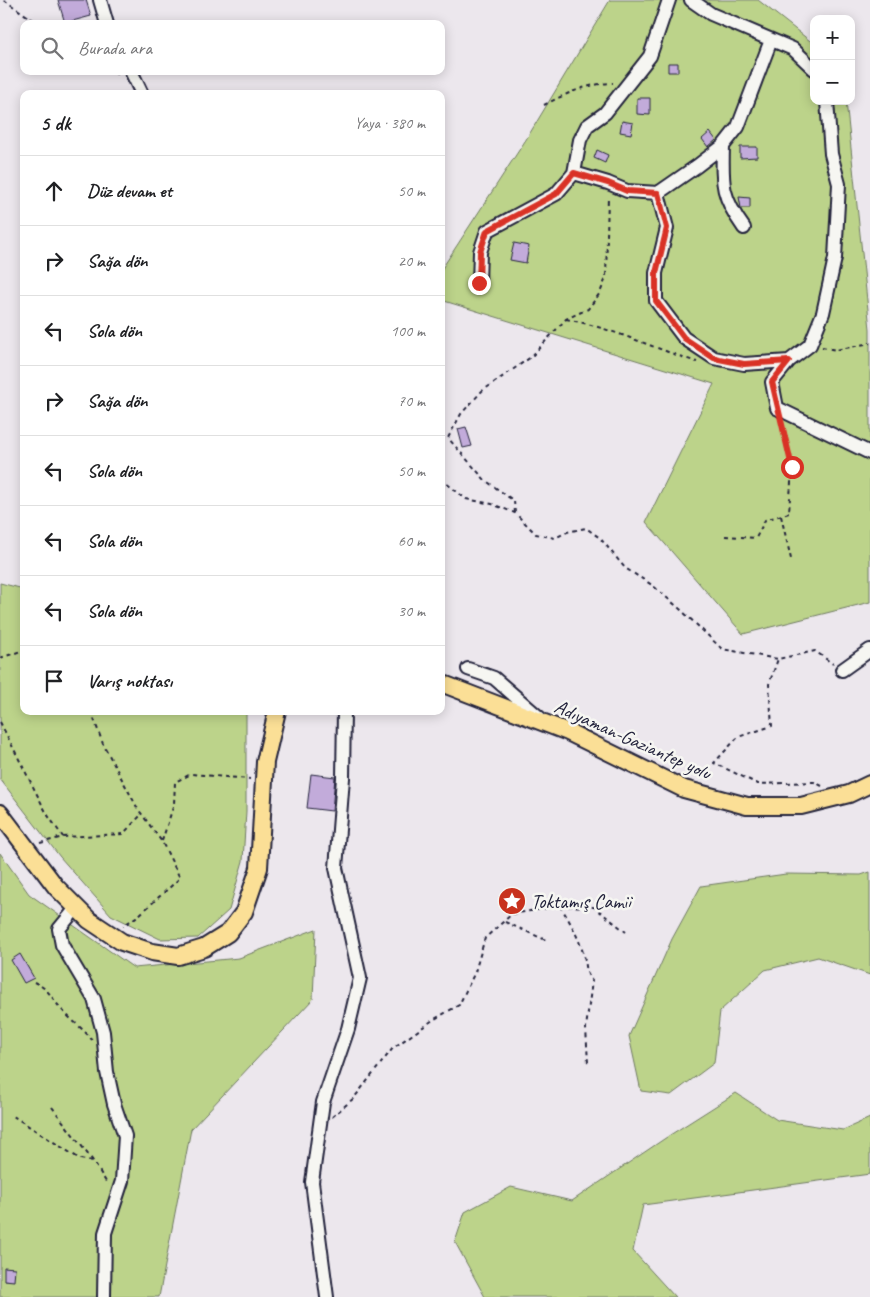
<!DOCTYPE html>
<html lang="tr">
<meta charset="utf-8">
<style>
:root{--surface:#fff;--page:#f2f2f2;--text:#202124;--muted:#757577;--line:#e0e0e0}
body{margin:0;font-family:Caveat,sans-serif;background:var(--page);color:var(--text)}
.controls{position:absolute;right:15px;top:15px;display:grid;overflow:hidden;border-radius:10px;box-shadow:0 2px 12px #0003}
.controls button{width:45px;height:45px;display:grid;place-items:center;padding:0;border:0;border-bottom:1px solid var(--line);background:var(--surface);color:var(--text);font:25px sans-serif}
.stop{position:absolute;width:15px;height:15px;margin:-11px;border:4px solid #d93025;border-radius:50%;background:#fff}
.stop.end{background:#d93025;border-color:#fff;box-shadow:0 1px 5px #0008}
.list{margin:0;padding:0;list-style:none}
h2{display:flex;justify-content:space-between;align-items:center;height:65px;margin:0;padding:0 20px;font-size:21px}
h2 small{font-size:16px;font-weight:400;color:var(--muted)}
.list li{display:grid;grid-template-columns:32px 1fr auto;gap:15px;align-items:center;box-sizing:border-box;height:70px;padding:0 20px;border-top:1px solid var(--line)}
.list b{display:block;font-size:19px;white-space:nowrap}
.list em{font-size:16px;font-style:normal;color:var(--muted)}
.icon{flex:none;width:28px;height:28px;fill:none;stroke:currentColor;stroke-width:2;stroke-linecap:round;stroke-linejoin:round}
.map{position:relative;flex:none;width:870px;height:1297px;overflow:hidden}
.search{position:absolute;background:var(--surface);box-shadow:0 2px 12px #0003;left:20px;top:20px;width:425px;height:55px;display:flex;align-items:center;gap:12px;box-sizing:border-box;padding:0 18px;border-radius:10px;color:var(--muted);font-size:19px}
.panel{position:absolute;background:var(--surface);box-shadow:0 2px 12px #0003;left:20px;top:90px;width:425px;height:625px;border-radius:10px}
.map>svg:first-child{display:block}
.green{fill:#bcd38a;stroke:#6f7a62}
.building{fill:#c2abda;stroke:#22223b}
.lines{fill:none;stroke-linecap:round;stroke-linejoin:round}
.minor-casing{stroke:#22223b;stroke-width:16}
.major-casing{stroke:#22223b;stroke-width:20}
.path{stroke:#22223b;stroke-width:2;stroke-dasharray:4 4;stroke-linecap:butt}
.minor{stroke:#f6f6f2;stroke-width:12}
.major{stroke:#fbdf96;stroke-width:16}
.route{stroke:#d93025;stroke-width:6}
.labels{text-anchor:middle;stroke-width:5;stroke-linejoin:round;paint-order:stroke}
.street-label{font-size:20px;fill:#22223b;stroke:#f6f6f2}
.poi-label{font-size:20px;fill:#22223b;stroke:#f6f6f2;text-anchor:start}
</style>
<div class="map">
<svg width="870" height="1297" viewBox="0 0 870 1297">
<rect width="100%" height="100%" fill="#ece7ed"/>
<filter id="ink" filterUnits="userSpaceOnUse"><feTurbulence type="fractalNoise" baseFrequency=".02" numOctaves="2"/><feDisplacementMap in="SourceGraphic" scale="10" xChannelSelector="R" yChannelSelector="G"/><feConvolveMatrix kernelMatrix="1 2 1 2 8 2 1 2 1" color-interpolation-filters="sRGB"/></filter>
<g filter="url(#ink)">
<path class="green" d="M610,0H758L814,44V101H846L870,329V602L743,634L646,522L714,384L441,300V270L527,138Z
M0,583L24,589V711H246V811L243,861L229,910L198,938L160,939L111,915L60,857L0,779Z
M0,853L29,894L134,968L239,958L316,929L313,999L191,1129L159,1297H0Z
M870,872V975L818,957L765,970L720,1011L714,1063L671,1095L641,1091L629,1036L672,939L701,886L786,874L861,875Z
M736,1093L777,1120L843,1130L870,1118V1174L643,1205L633,1251L675,1297H485L455,1242L465,1212L511,1187L572,1201L670,1135Z"/>
<path class="building" d="M58,0H86L91,16L65,23Z
M668,63H678V72H668Z
M637,98H650V115L637,114Z
M622,121L633,123L631,134L620,132Z
M710,132L716,140L708,147L702,139Z
M740,147H757V157L740,158Z
M597,150L608,155L605,163L594,158Z
M739,197L750,198V208H741Z
M514,243L529,246L526,263L510,260Z
M466,427L472,446L463,448L458,429Z
M311,774L335,777L332,811L307,808Z
M20,954L34,978L24,983L11,960Z
M4,1267L15,1268L14,1281L4,1280Z"/>
<g class="lines">
<defs>
<path id="minor" d="M100,0L107,24
M669,0L650,56L605,113L587,126L580,140L574,173L608,183L627,191L658,193L697,166L723,146L738,127L771,40
M691,0L711,14L793,49L814,69
M131,71L142,94
M827,101L831,154L839,184L835,258L823,313L810,345L789,361L772,382L777,408L870,453
M723,146C722,184 721,196 744,228
M658,193L667,228L656,273V301L684,338L714,358L744,364L789,361
M479,283L480,252L487,231L556,194L574,173
M468,669L494,678L540,718
M842,670L870,650
M77,907L59,929L62,945L94,999L103,1032L107,1072L114,1104L125,1136L122,1181L105,1233L104,1297
M327,1297L312,1182L323,1102L348,1029L360,978L336,868L343,778L344,711"/>
<path id="major" d="M441,683L568,732L684,789L747,806H801L849,794L870,784
M0,813L56,887L89,920L122,942L152,952L178,956L204,948L228,933L244,912L259,868L265,762L277,711"/>
</defs>
<use href="#minor" class="minor-casing"/>
<use href="#major" class="major-casing"/>
<path class="path" d="M4,0L39,24
M114,71L119,75
M544,105C566,94 588,83 613,83
M566,319C612,328 653,348 697,362
M822,347L836,350L870,343
M441,479L466,499L492,504L515,513L536,534L555,538L567,532L586,528L600,538L625,568L652,585L680,609L722,649L778,659
M515,513L514,501L485,480L448,438L461,414L482,391L531,357L566,319L588,309L600,293L606,278L608,196
M781,516L791,559
M725,536L756,538L765,520L789,513L792,467L781,422
M0,658L24,650
M91,711L103,744L138,809L162,842L180,878L139,915L123,926
M0,722L47,814L63,837
M822,786L814,782L758,784L714,763L738,737L772,726L769,684L778,659L815,651L833,664
M162,841L174,804L175,782L191,774L250,779
M40,843L63,837L123,834L141,815
M560,906C570,921 579,938 584,956C587,966 585,973 592,981L586,1028L588,1063
M505,922L548,941
M34,982C51,990 52,1000 64,1012C73,1022 84,1029 92,1040
M52,1107L93,1161L108,1185
M13,1116L80,1159L93,1161
M332,1117L354,1098L393,1048L433,1020L459,1005L475,972L485,938L512,914L560,906L594,907L626,932"/>
<use href="#minor" class="minor"/>
<use href="#major" class="major"/>
</g>
</g>
<g class="lines" filter="url(#ink)">
<path class="route" d="M479,283L480,252L487,231L556,194L574,173L608,183L627,191L658,193L667,228L656,273V301L684,338L714,358L744,364L789,361L772,382L792,467"/>
</g>
<defs>
<symbol id="sight-disc" viewBox="-11 -11 22 22"><circle r="9.5" fill="#c8321e" stroke="#f6f6f2"/><path d="M0-6L1.8-2.2L6-1.7L2.9 1.2L3.7 5.4L0 3.3L-3.7 5.4L-2.9 1.2L-6-1.7L-1.8-2.2Z" fill="#fff"/></symbol>
</defs>
<g fill-rule="evenodd">
<use href="#sight-disc" x="496" y="885" width="32" height="32"/>
</g>
<g class="labels">
<g class="street-label">
<text transform="translate(633 739) rotate(24)" y="7">Adıyaman-Gaziantep yolu</text>
</g>
<g class="poi-label">
<text x="531" y="908">Toktamış Camii</text>
</g>
</g>
</svg>
<div class="controls">
<button>+</button>
<button>−</button>
</div>
<div class="stop" style="left:792px;top:467px"></div>
<div class="stop end" style="left:479px;top:283px"></div>
<div class="search"><svg class="icon" aria-label="search" viewBox="0 0 24 24"><circle cx="10" cy="10" r="6"/><path d="M15 15l6 6"/></svg>Burada ara</div>
<section class="panel">
<h2>5 dk<small>Yaya · 380 m</small></h2>
<ul class="list">
<li><svg class="icon" aria-label="ahead" viewBox="0 0 24 24"><path d="M12 20V5M6 11l6-6 6 6"/></svg><div><b>Düz devam et</b></div><em>50 m</em></li>
<li><svg class="icon" aria-label="right" viewBox="0 0 24 24"><path d="M7 20v-9h11M14 6l5 5-5 5"/></svg><div><b>Sağa dön</b></div><em>20 m</em></li>
<li><svg class="icon" aria-label="left" viewBox="0 0 24 24"><path d="M17 20v-9H6M10 6l-5 5 5 5"/></svg><div><b>Sola dön</b></div><em>100 m</em></li>
<li><svg class="icon" aria-label="right" viewBox="0 0 24 24"><path d="M7 20v-9h11M14 6l5 5-5 5"/></svg><div><b>Sağa dön</b></div><em>70 m</em></li>
<li><svg class="icon" aria-label="left" viewBox="0 0 24 24"><path d="M17 20v-9H6M10 6l-5 5 5 5"/></svg><div><b>Sola dön</b></div><em>50 m</em></li>
<li><svg class="icon" aria-label="left" viewBox="0 0 24 24"><path d="M17 20v-9H6M10 6l-5 5 5 5"/></svg><div><b>Sola dön</b></div><em>60 m</em></li>
<li><svg class="icon" aria-label="left" viewBox="0 0 24 24"><path d="M17 20v-9H6M10 6l-5 5 5 5"/></svg><div><b>Sola dön</b></div><em>30 m</em></li>
<li><svg class="icon" aria-label="arrive" viewBox="0 0 24 24"><path d="M6 21V4h12l-3 4 3 4H6"/></svg><div><b>Varış noktası</b></div></li>
</ul>
</section>
</div>
